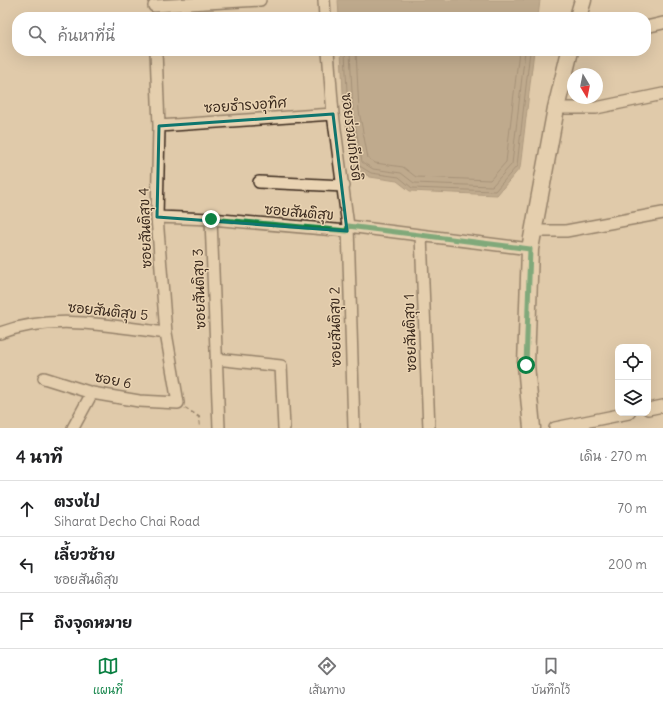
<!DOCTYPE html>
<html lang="th">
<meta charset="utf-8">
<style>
:root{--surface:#fff;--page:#f6f6f6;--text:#202124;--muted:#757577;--line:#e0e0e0;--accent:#0b8043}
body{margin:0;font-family:Delius,"Playpen Sans Thai",sans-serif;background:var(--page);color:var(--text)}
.controls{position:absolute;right:12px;bottom:12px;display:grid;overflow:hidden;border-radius:8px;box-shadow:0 4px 16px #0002}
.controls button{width:36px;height:36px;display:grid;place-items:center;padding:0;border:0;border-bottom:1px solid var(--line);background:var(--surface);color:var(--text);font:20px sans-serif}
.compass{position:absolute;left:567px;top:68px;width:36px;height:36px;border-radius:50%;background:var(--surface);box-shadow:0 4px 16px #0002;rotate:170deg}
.stop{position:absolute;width:12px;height:12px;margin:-9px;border:3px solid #0b8043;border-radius:50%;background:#fff}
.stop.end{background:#0b8043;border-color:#fff;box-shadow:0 1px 4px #0008}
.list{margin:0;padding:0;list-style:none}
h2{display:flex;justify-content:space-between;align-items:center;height:52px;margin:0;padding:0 16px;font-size:17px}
h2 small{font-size:13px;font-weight:400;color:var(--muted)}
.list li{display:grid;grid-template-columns:26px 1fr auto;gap:12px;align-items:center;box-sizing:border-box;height:56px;padding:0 16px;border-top:1px solid var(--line)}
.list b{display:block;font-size:15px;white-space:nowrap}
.list p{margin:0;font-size:13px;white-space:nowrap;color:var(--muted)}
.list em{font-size:13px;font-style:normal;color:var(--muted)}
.icon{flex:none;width:22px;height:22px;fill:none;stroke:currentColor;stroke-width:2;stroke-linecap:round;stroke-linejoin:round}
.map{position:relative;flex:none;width:663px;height:428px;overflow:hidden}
.search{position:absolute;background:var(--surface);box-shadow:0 4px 16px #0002;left:12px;right:12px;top:12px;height:44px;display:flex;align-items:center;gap:10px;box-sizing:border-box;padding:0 14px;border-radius:16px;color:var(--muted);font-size:15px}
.sheet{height:220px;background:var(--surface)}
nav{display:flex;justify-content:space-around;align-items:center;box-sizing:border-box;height:56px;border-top:1px solid var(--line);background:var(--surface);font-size:11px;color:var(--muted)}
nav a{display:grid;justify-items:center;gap:2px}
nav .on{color:var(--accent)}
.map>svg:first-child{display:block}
.water{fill:#98846c;stroke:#73604d}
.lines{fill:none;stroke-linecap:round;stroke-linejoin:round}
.shore{stroke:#604e3d;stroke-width:1}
.street-casing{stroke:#3b2a1e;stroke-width:14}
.secondary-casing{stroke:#3b2a1e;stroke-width:19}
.path{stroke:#3b2a1e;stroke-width:2;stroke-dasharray:4 3;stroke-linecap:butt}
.street{stroke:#ead4b3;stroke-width:11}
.secondary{stroke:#ead4b3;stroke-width:16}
.route{stroke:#0b8043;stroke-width:5}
.marked{fill:none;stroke:#0f766e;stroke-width:3;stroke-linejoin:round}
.labels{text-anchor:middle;stroke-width:3;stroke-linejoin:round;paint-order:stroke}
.street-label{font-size:14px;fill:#3b2a1e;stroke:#ead4b3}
</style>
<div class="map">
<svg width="663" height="428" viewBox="0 0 663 428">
<rect width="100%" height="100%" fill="#e0caaa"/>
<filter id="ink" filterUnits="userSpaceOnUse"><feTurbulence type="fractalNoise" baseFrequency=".025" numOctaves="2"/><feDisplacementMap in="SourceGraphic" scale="8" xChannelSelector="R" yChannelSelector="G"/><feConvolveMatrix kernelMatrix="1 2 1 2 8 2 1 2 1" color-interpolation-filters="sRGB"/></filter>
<g filter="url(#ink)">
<path class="water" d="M338,0H540L538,17H339Z
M341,51H534L520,168L497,195L410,191L397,181L370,177L354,167L344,113Z"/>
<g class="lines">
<path class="shore" d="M345,51L348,112L358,165L371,173L399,177L412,188L495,191L517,166L530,51
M350,51L353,112L362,162L373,169L401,173L414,183L492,186L512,164L525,51
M356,51L359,111L368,158L375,163L403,167L416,177L490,180L506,162L519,51"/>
<defs>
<path id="street" d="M324,0L325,17
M154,6L260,0
M646,27L663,23
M328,51L333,114L348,226L354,428
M556,108H596L663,94
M159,126L333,114
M259,182L344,186
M157,217L211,219L347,231L348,226L530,249
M211,219L219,428
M532,231H566L663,213
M421,236L429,428
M0,333C54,313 111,326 166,333
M216,359L281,366L284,428
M44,378L92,393L139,401L178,403L166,333L157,217L159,126L156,51
M648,409L663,406
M73,428L92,393
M555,428L629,413"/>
<path id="secondary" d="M578,17L583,0
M532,428L526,365L530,249L556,108L570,51"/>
</defs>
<use href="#street" class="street-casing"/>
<use href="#secondary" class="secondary-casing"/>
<path class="path" d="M185,408L199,417L200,428"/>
<use href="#street" class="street"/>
<use href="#secondary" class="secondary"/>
</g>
</g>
<g class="lines" filter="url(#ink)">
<path class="route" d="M211,219L347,231L348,226L530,249L526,365"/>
</g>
<path d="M0 0H663V428H0ZM333,114L347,231L157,217L159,126Z" fill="#e0caaa" fill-opacity=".55" fill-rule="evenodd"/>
<path class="marked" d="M333,114L347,231L157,217L159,126Z"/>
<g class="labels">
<g class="street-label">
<text transform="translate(245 105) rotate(-4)" y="5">ซอยธำรงอุทิศ</text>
<text transform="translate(352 137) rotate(83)" y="5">ซอยร่วมเกียรติ</text>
<text transform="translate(299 212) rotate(5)" y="5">ซอยสันติสุข</text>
<text transform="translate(145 228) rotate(-92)" y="5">ซอยสันติสุข 4</text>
<text transform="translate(199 289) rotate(-92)" y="5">ซอยสันติสุข 3</text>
<text transform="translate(108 311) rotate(6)" y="5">ซอยสันติสุข 5</text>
<text transform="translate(335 327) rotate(-91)" y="5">ซอยสันติสุข 2</text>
<text transform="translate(410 333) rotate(-92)" y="5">ซอยสันติสุข 1</text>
<text transform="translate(113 380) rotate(11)" y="5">ซอย 6</text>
</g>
</g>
</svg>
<div class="controls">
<button><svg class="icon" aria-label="locate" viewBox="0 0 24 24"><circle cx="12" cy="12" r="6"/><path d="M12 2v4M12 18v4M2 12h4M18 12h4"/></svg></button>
<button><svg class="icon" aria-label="layers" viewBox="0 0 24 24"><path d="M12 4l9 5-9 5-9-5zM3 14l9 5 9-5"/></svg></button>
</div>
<svg class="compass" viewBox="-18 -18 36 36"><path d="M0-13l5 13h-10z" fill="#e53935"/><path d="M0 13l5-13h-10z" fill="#757577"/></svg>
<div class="stop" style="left:526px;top:365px"></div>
<div class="stop end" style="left:211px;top:219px"></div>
<div class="search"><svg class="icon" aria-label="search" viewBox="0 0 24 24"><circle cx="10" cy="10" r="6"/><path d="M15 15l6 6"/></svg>ค้นหาที่นี่</div>
</div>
<section class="sheet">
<h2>4 นาที<small>เดิน · 270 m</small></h2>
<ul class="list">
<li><svg class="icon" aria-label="ahead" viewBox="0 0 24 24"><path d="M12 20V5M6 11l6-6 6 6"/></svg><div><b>ตรงไป</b><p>Siharat Decho Chai Road</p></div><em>70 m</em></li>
<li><svg class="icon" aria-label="left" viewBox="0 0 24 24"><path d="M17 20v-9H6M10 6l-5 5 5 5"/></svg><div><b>เลี้ยวซ้าย</b><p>ซอยสันติสุข</p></div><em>200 m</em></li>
<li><svg class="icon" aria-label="arrive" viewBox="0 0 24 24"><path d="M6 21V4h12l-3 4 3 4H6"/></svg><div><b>ถึงจุดหมาย</b></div></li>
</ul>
</section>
<nav>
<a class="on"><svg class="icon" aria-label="map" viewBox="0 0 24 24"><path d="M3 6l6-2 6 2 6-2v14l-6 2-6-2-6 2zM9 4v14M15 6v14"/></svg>แผนที่</a>
<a><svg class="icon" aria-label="directions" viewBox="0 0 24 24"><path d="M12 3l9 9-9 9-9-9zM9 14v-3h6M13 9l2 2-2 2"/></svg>เส้นทาง</a>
<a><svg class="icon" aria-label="saved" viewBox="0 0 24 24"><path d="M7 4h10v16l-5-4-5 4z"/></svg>บันทึกไว้</a>
</nav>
